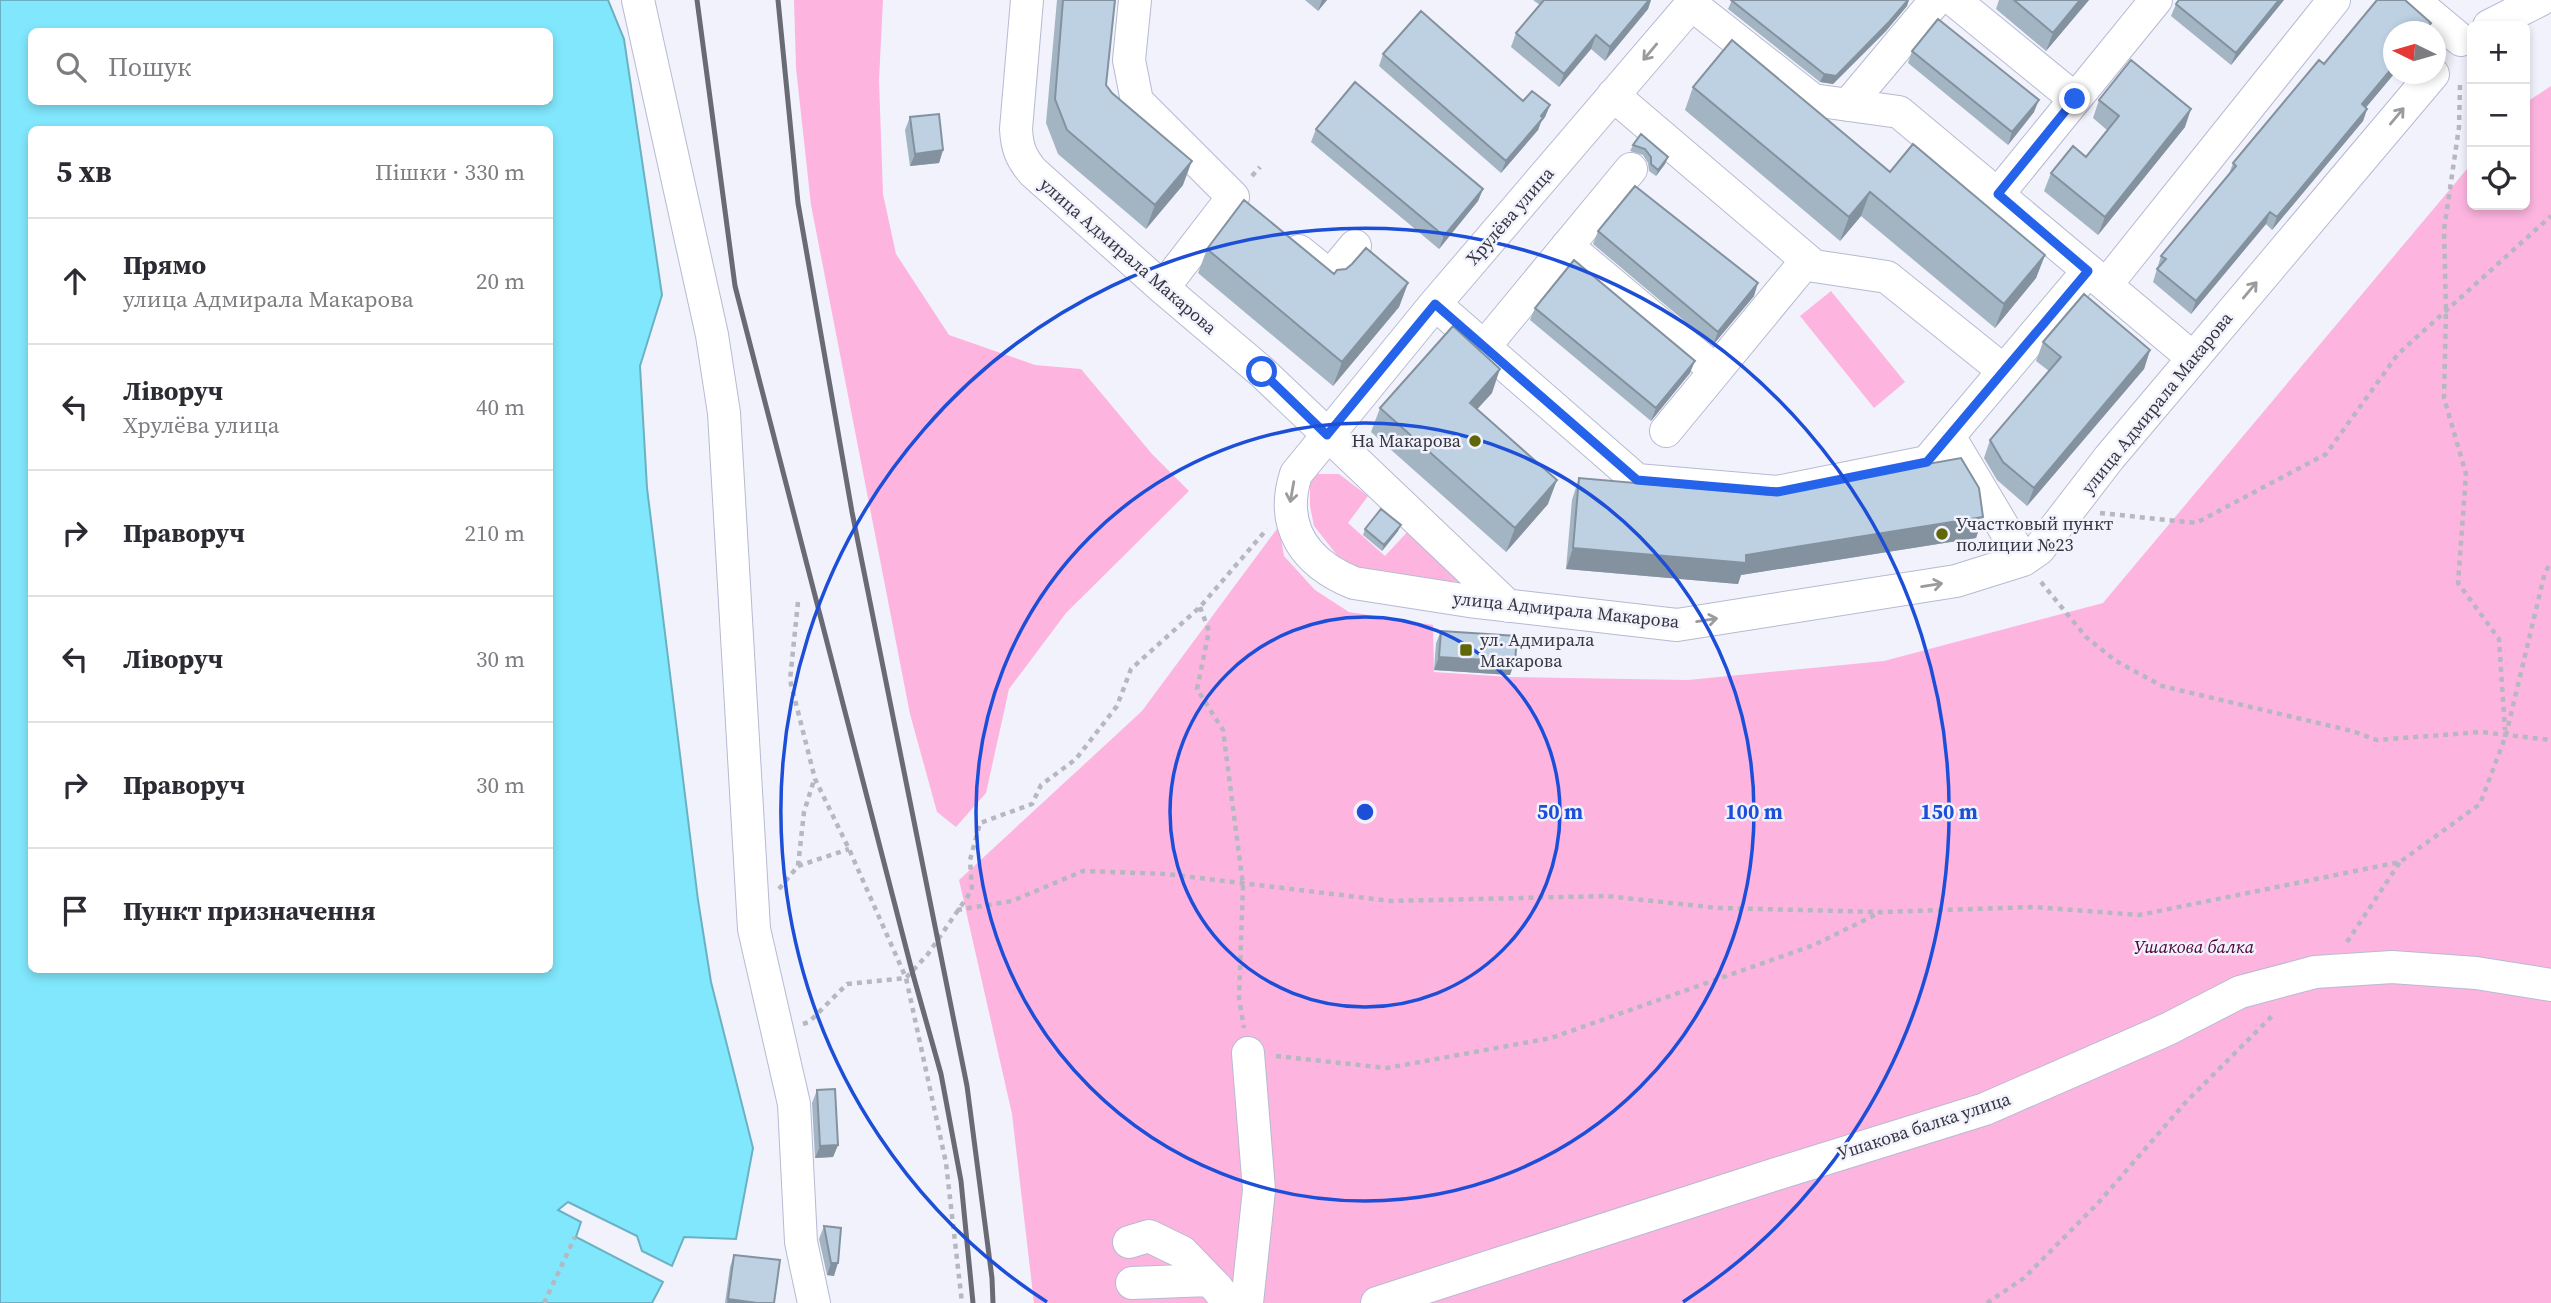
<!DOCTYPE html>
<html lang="uk">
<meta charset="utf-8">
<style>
:root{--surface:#fff;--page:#f7f7f7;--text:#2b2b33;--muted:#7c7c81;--line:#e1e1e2}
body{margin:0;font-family:"Source Serif 4",serif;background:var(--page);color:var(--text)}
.controls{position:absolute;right:21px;top:21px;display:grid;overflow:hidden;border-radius:10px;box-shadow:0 4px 10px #0003}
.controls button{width:63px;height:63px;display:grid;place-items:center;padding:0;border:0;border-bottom:2px solid var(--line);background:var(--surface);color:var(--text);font:35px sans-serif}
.compass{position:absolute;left:2383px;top:21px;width:63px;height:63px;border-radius:50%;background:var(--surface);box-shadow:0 4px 10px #0003;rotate:275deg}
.stop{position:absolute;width:21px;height:21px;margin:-16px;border:5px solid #2563eb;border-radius:50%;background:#fff}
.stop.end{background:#2563eb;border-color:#fff;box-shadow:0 2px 7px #0008}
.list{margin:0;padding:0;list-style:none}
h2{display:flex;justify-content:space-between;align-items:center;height:91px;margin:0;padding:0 28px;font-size:30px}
h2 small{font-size:23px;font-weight:400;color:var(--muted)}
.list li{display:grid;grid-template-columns:46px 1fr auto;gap:21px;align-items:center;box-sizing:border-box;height:126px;padding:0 28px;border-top:2px solid var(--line)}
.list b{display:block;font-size:26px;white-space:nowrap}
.list p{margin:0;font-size:23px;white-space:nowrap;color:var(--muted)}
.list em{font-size:23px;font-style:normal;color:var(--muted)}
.icon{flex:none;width:38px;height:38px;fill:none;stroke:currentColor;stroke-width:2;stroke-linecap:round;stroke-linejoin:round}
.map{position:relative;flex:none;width:2551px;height:1303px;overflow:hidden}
.search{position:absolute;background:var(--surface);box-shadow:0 4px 10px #0003;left:28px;top:28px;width:525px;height:77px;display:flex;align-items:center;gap:18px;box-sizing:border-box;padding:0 24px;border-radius:10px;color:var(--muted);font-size:26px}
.panel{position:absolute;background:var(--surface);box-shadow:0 4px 10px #0003;left:28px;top:126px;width:525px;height:847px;border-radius:10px}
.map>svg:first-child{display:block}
.green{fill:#fdb5e0}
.water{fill:#81e7fc;stroke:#6ab2c3;stroke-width:2;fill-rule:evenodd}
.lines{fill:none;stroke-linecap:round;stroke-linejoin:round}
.minor-casing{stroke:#b6bad2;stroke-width:34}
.path{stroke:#b6b7c1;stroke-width:4.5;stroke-dasharray:5 5;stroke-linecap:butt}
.minor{stroke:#fff;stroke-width:32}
.rail{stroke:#696a74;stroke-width:5}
.wall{fill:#a3b4c3}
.shaded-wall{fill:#84929f}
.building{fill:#bdd1e3;stroke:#84929f;stroke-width:2}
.oneway{stroke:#9a9a9f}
.route{stroke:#2563eb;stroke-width:9}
.ring{fill:none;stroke:#1d4ed8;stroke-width:3.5}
.poi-dot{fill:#606708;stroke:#f1f2fc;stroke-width:2.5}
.labels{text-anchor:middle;stroke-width:5;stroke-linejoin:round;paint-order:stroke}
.street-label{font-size:18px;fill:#34353f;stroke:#f1f2fc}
.poi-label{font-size:18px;fill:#34353f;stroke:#f1f2fc;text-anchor:start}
.park-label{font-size:18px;font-style:italic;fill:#4e0039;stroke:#f1f2fc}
.centre{fill:#1d4ed8;stroke:#f1f2fc;stroke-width:3.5}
.ring-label{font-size:21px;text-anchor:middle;font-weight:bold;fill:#1d4ed8;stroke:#f1f2fc;stroke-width:5;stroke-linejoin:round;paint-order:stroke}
</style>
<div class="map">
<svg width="2551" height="1303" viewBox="0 0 2551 1303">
<rect width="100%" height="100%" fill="#f1f2fc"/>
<path class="green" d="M794,0H883L879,80L883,194L896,254L949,335L1035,365L1081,369L1152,454L1189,491L1066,613L1009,689L986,793L956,827L937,812L910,714L811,205L796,68Z
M2551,86V1303H1034L1012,1114L959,880L1142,711L1279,526L1284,556L1315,590L1349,612L1433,625L1434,672L1510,677L1688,680L1884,661L2103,603L2472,163V205H2525V103Z
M1831,291L1905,382L1874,408L1800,316Z
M1310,474H1339L1368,496L1348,523L1385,556L1411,528L1473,582L1371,580L1348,569L1314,526L1310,506Z"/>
<path class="water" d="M0,0H608L624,39L662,295L640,366L647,488L698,900L711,982L753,1148L736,1239L684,1237L672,1266L642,1251L637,1236L568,1202L558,1210L581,1222L576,1237L663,1282L652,1303H0ZM32,32H550V102H32ZM32,130H550V970H32Z"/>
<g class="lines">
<defs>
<path id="minor" d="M638,0L712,335L724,413L754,929L794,1104L801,1242L814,1303
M1027,0L1016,129C1017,148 1021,158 1033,172L1163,288L1262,372L1508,606
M1135,0L1129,60L1137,101L1233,197L1163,288
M1695,0L1435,304L1296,474C1279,527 1305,563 1354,583L1469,601L1677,625L1956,581L2023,560L2039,549L2109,458L2433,74
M1954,0L2075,99
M2413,0L2461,40
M1691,4L1813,100L1899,112L2193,358
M2489,26L2540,0
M1613,95L1814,266L1887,277L2004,371
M1848,105L1936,0
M1998,194L2156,0
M1567,246L1715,370
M1299,251L1330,276L1355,246
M2106,285L2334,0
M1435,304L1637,480L1777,492L1927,462L2088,271
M1484,347L1631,169
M1666,431L1807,260
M1949,436L2023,560
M1129,1242L1149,1236L1182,1252L1217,1288L1228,1303
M1132,1283L1209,1280
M1247,1303L1259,1190L1248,1053
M1377,1303L1773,1175L1985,1109L2168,1029L2240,992L2315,972L2392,967L2476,973L2551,985"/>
</defs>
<use href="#minor" class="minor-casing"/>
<path class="path" d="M2460,85L2459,127L2444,230L2446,310L2444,398L2466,474L2458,583L2499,639L2505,730
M1252,176L1260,167
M2100,513L2196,523L2326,454L2398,354L2551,216
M2041,582L2086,637L2116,661L2162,686L2352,731L2377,740L2481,732L2551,740
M798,602L790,680L815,779L849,849L906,978L946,1163L962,1303
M1200,607L1209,631L1197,689L1223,730L1243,885L1239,998L1244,1028
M798,866L849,849
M779,889L798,866L804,812L814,780
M957,910L1012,901L1083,871L1166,874L1391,901L1606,896L1718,908L1882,912L2033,907L2139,915L2400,862L2480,804L2506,735L2545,572L2551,563
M2347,942L2400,862
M803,1024L809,1022L847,984L906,978L928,954L972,890L970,860L980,823L1032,804L1041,785L1076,759L1117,706L1131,669L1200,607L1267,529
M1276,1056L1387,1068L1551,1038L1814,945L1881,912
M544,1303L575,1237
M1987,1303L2024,1278L2099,1202L2185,1103L2274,1014"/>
<use href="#minor" class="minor"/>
<path class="rail" d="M697,0L735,286L912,971L941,1074L961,1181L973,1303
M778,0L798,203L852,512L967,1086L992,1278L993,1303"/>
</g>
<path class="wall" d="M1057,0H1115L1106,85L1183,185L1146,229L1058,154L1046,123Z
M1305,0H1327L1318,11Z
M1533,0H1651L1648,9L1605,61L1591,49L1559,87L1511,47L1516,33L1540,5Z
M1732,0L1907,6L1886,31L1833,84L1820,82L1728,9Z
M1999,0H2089L2046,51L1996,9Z
M2284,0L2231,65L2171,16L2176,4Z
M1912,51L2034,112L2008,145L1908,63Z
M1383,54L1523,101L1550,105L1545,117L1541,122L1538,130L1501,173L1379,66Z
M2324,64L2394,74L2366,107L2367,109L2363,121L2272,230L2266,224L2191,314L2153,282L2161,256L2229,174L2233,163Z
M1693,87L1890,172L2045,255L2036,278L1995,328L1861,216L1840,241L1685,110Z
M2099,100L2185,127L2098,235L2044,191L2051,173L2086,157L2107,130L2093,118Z
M910,117L943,150L939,163L910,166L905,130Z
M1316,129L1483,189L1478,201L1439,249L1311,142Z
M1633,145L1668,157L1665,164L1656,176L1649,171L1648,163L1643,155L1630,151Z
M1598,231L1754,296L1713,345L1593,244Z
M1207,249L1334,274L1408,283L1399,307L1333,386L1198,273Z
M1535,308L1690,373L1651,421L1530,320Z
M2043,342L2150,350L2144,369L2027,506L1997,480L1984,458L1990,440L2049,371L2036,361Z
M1492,393L1477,409L1548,504L1506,552L1371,432L1380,408Z
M1579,478L1768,495L1770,488L1983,517L1976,538L1741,575L1738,584L1566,569L1572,500Z
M1365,529L1398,531L1382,551L1363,535Z
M1441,631L1510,675L1434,670L1436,643Z
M817,1090L838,1145L833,1157L815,1158L812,1103Z
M824,1226L834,1276L827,1275L819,1239Z
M734,1255L774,1303H725L730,1267Z"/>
<path class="shaded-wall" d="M1322,0H1327L1318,11Z
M1649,0H1651L1648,9L1605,61L1610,47Z
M1908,0H1909L1907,6L1886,31L1833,84L1820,82L1824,74Z
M2080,0H2089L2046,51L2053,33Z
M2279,0H2284L2231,65L2236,53Z
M1596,35L1591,49L1559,87L1564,74Z
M2393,67L2394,74L2358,117L2362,104Z
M2039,100L2034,112L2008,145L2012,132Z
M1550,105L1545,117L1541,122L1538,130L1501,173L1506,161Z
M2191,109L2185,127L2098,235L2105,217Z
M2367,109L2363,121L2272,230L2277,217Z
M943,150L939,163L910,166L915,154Z
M1668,157L1665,164L1656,176L1658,170Z
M1192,161L1183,185L1146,229L1155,205Z
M1483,189L1478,201L1439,249L1444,236Z
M1870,192L1861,216L1840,241L1849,217Z
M2270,212L2266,224L2191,314L2196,301Z
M2045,255L2036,278L1995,328L2004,304Z
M1408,283L1399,307L1333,386L1342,362Z
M1758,283L1754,296L1713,345L1718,332Z
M2150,350L2144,369L2027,506L2034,488Z
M1695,361L1690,373L1651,421L1656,408Z
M1500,369L1492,393L1461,427L1470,403Z
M1557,480L1548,504L1506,552L1515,528Z
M1983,517L1976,538L1741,575L1738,584L1566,569L1573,548L1746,555Z
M1401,525L1398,531L1382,551L1384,545Z
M1439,657L1515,662L1510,675L1434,670Z
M838,1145L833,1157L815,1158L820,1146Z
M831,1263H838L834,1276L827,1275Z
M728,1299L757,1303H727Z"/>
<path class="building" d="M1063,0H1115L1106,85L1112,93L1192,161L1155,205L1067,130L1055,99Z
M1544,0H1649L1610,47L1596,35L1564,74L1516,33Z
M1731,0H1908L1889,22L1836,76L1824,74Z
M2014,0H2080L2053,33Z
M2179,0H2279L2236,53L2176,4Z
M2377,0H2405L2431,23L2423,32H2393V67L2362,104L2367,109L2277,217L2270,212L2196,301L2157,269L2166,259L2161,256L2236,166L2233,163L2319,60L2324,64Z
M1421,11L1523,101L1532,91L1550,105L1541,116L1543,118L1506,161L1383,54Z
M1938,19L2039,100L2012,132L1912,51Z
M1732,40L1890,172L1913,144L2045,255L2004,304L1870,192L1849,217L1693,87Z
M2131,60L2191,109L2105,217L2051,173L2073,146L2086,157L2119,116L2099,100Z
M1355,82L1483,189L1444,236L1316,129Z
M939,114L943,150L915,154L910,117Z
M1641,134L1668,157L1658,170L1651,164V157L1645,149L1633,145Z
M1635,186L1758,283L1718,332L1598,231Z
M1244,200L1334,274L1337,270L1346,269L1352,264L1366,248L1408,283L1342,362L1207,249Z
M1574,260L1695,361L1656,408L1535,308Z
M2084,294L2150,350L2034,488L2003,462L1990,440L2061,357L2043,342Z
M1453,326L1500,369L1470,403L1557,480L1515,528L1380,408Z
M1961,458L1979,488L1983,517L1746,555V563L1573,548L1579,478L1771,495L1770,488L1788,489Z
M1381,509L1401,525L1384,545L1365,529Z
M1441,631L1517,636L1515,662L1439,657Z
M835,1089L838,1145L820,1146L817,1090Z
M824,1226L841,1228L838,1263H831Z
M734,1255L780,1260L774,1303H757L728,1299Z"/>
<defs><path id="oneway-shaft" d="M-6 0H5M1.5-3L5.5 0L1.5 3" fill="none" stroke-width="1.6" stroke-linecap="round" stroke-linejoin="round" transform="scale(1.75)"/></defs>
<g class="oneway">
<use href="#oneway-shaft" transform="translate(1650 52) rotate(130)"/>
<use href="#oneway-shaft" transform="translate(2397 116) rotate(-50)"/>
<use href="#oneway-shaft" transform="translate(2250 290) rotate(-50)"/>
<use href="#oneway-shaft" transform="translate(1292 492) rotate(100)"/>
<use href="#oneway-shaft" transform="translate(1932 585) rotate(-9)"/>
<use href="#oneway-shaft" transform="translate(1707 620) rotate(-9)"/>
</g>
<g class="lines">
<path class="route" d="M1262,372L1327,435L1435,304L1637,480L1777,492L1927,462L2088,271L1998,194L2075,99"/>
</g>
<g class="ring">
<circle cx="1365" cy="812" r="195"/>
<circle cx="1365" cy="812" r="389"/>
<path d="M1047 1302A584 584 0 1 1 1683 1302"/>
</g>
<g class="poi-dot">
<circle cx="1475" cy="441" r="7"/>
<circle cx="1942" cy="534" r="7"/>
<rect x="1459" y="643" width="14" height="14" rx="3.5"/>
</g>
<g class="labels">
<g class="street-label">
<text transform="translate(1510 216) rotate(-49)" y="6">Хрулёва улица</text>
<text transform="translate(1128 256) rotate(41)" y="6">улица Адмирала Макарова</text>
<text transform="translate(2157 403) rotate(-51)" y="6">улица Адмирала Макарова</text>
<text transform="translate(1566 610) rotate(6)" y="6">улица Адмирала Макарова</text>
<text transform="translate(1924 1126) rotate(-18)" y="6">Ушакова балка улица</text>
</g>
<g class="poi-label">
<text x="1461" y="447" text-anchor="end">На Макарова</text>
<text x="1956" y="530">Участковый пункт<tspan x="1956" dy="21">полиции №23</tspan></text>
<text x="1480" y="646">ул. Адмирала<tspan x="1480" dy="21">Макарова</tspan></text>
</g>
<g class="park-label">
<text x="2194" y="953">Ушакова балка</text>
</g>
</g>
<circle cx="1365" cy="812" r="10" class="centre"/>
<g class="ring-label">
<text x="1560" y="819">50 m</text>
<text x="1754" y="819">100 m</text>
<text x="1949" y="819">150 m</text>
</g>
</svg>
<div class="controls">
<button>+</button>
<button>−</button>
<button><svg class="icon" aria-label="locate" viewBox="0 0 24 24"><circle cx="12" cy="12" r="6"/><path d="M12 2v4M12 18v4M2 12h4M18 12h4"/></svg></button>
</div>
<svg class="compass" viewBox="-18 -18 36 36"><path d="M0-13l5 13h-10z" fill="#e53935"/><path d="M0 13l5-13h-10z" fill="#7c7c81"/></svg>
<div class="stop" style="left:1262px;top:372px"></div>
<div class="stop end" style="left:2075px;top:99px"></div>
<div class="search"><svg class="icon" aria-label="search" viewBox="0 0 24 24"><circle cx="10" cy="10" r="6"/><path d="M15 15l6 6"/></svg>Пошук</div>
<section class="panel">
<h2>5 хв<small>Пішки · 330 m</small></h2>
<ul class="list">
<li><svg class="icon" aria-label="ahead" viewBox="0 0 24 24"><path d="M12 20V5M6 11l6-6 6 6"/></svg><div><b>Прямо</b><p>улица Адмирала Макарова</p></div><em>20 m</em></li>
<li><svg class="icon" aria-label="left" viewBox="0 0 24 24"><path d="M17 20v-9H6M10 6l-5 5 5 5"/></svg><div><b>Ліворуч</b><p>Хрулёва улица</p></div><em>40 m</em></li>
<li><svg class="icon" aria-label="right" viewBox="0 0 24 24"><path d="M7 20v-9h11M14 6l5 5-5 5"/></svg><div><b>Праворуч</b></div><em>210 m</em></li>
<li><svg class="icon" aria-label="left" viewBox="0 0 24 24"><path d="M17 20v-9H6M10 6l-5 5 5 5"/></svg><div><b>Ліворуч</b></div><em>30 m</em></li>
<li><svg class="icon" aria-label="right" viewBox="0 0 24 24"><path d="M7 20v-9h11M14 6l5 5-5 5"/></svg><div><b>Праворуч</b></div><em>30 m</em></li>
<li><svg class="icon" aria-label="arrive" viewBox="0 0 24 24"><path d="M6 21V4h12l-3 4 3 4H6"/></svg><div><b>Пункт призначення</b></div></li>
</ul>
</section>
</div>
